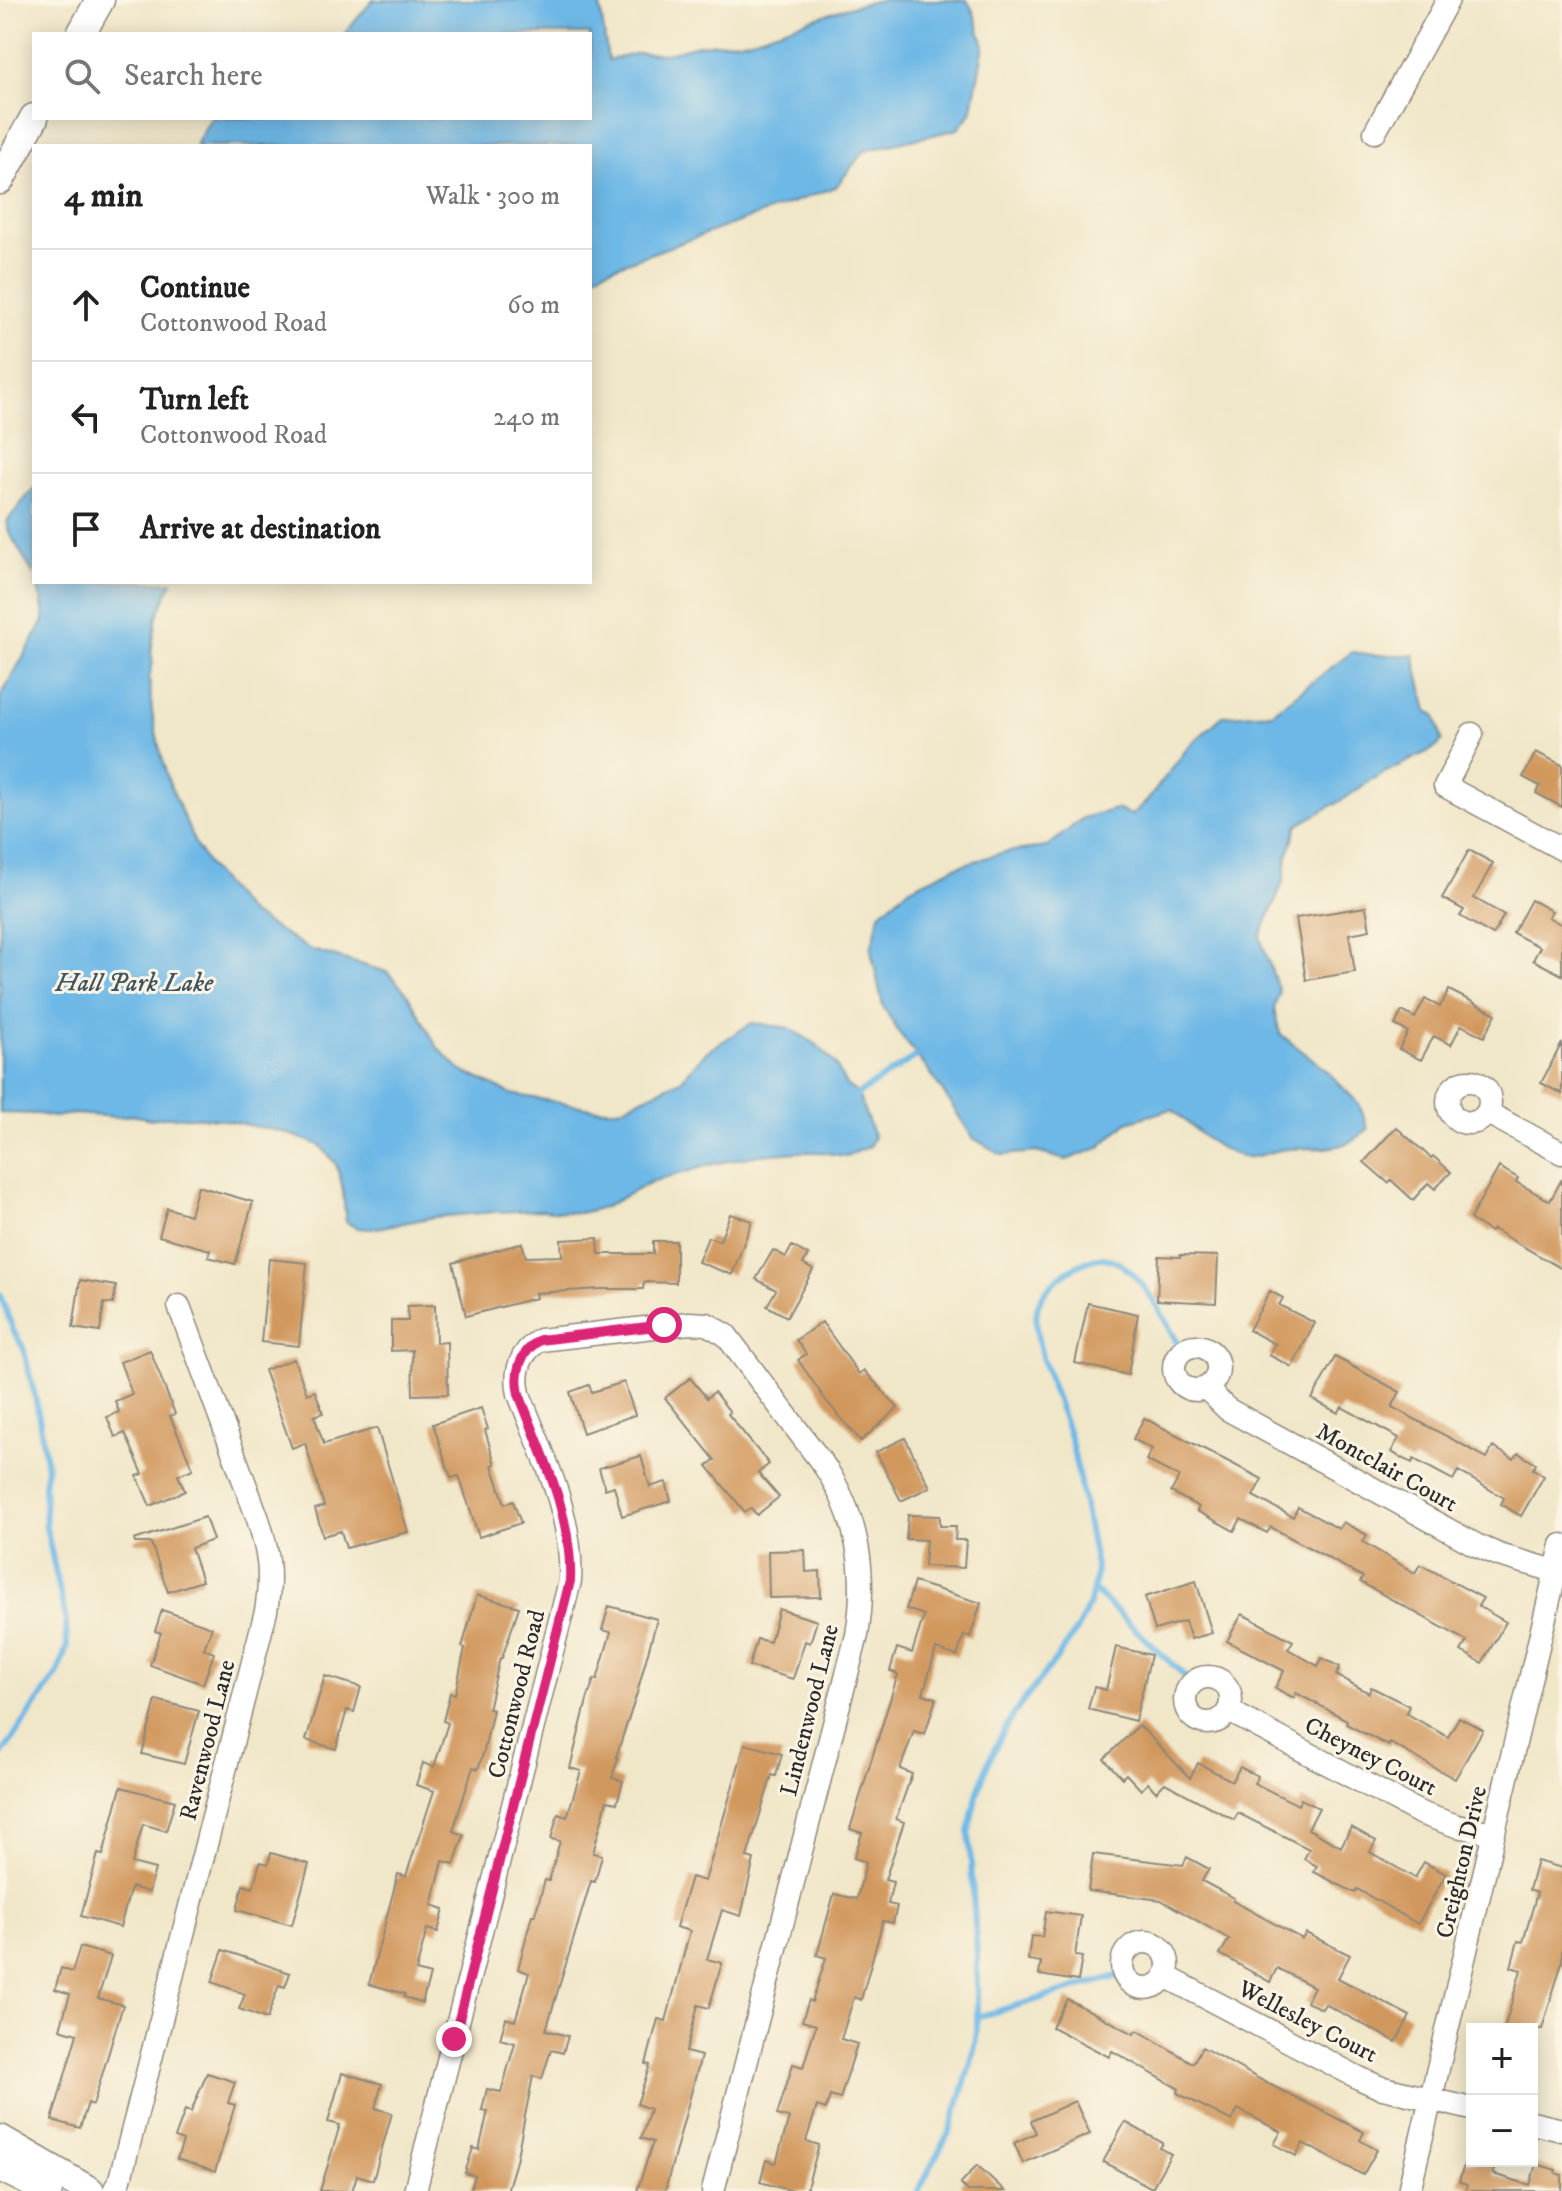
<!DOCTYPE html>
<meta charset="utf-8">
<style>
:root{--surface:#fff;--page:#f2f2f2;--text:#222;--muted:#767676;--line:#e0e0e0}
body{margin:0;font-family:"IM FELL DW Pica",serif;background:var(--page);color:var(--text)}
.controls{position:absolute;right:24px;bottom:24px;display:grid;overflow:hidden;border-radius:0px;box-shadow:0 4px 20px #0003}
.controls button{width:72px;height:72px;display:grid;place-items:center;padding:0;border:0;border-bottom:2px solid var(--line);background:var(--surface);color:var(--text);font:40px sans-serif}
.stop{position:absolute;width:24px;height:24px;margin:-18px;border:6px solid #db2777;border-radius:50%;background:#fff}
.stop.end{background:#db2777;border-color:#fff;box-shadow:0 2px 8px #0008}
.list{margin:0;padding:0;list-style:none}
h2{display:flex;justify-content:space-between;align-items:center;height:104px;margin:0;padding:0 32px;font-size:34px}
h2 small{font-size:26px;font-weight:400;color:var(--muted)}
.list li{display:grid;grid-template-columns:52px 1fr auto;gap:24px;align-items:center;box-sizing:border-box;height:112px;padding:0 32px;border-top:2px solid var(--line)}
.list b{display:block;font-size:30px;white-space:nowrap}
.list p{margin:0;font-size:26px;white-space:nowrap;color:var(--muted)}
.list em{font-size:26px;font-style:normal;color:var(--muted)}
.icon{flex:none;width:44px;height:44px;fill:none;stroke:currentColor;stroke-width:2;stroke-linecap:round;stroke-linejoin:round}
.map{position:relative;flex:none;width:1562px;height:2191px;overflow:hidden}
.search{position:absolute;background:var(--surface);box-shadow:0 4px 20px #0003;left:32px;top:32px;width:560px;height:88px;display:flex;align-items:center;gap:20px;box-sizing:border-box;padding:0 28px;border-radius:0px;color:var(--muted);font-size:30px}
.panel{position:absolute;background:var(--surface);box-shadow:0 4px 20px #0003;left:32px;top:144px;width:560px;height:440px;border-radius:0px}
.map>svg:first-child{display:block}
.water{fill:#6db8e6;stroke:#4c7288;stroke-width:2}
.lines{fill:none;stroke-linecap:round;stroke-linejoin:round}
.stream{stroke:#6db8e6;stroke-width:6}
.building{fill:#d1985d}
.minor-casing{stroke:#8e887a;stroke-width:25}
.tertiary-casing{stroke:#8e887a;stroke-width:31}
.minor{stroke:#fff;stroke-width:22}
.tertiary{stroke:#fff;stroke-width:28}
.route{stroke:#db2777;stroke-width:10}
.labels{text-anchor:middle;stroke-width:6;stroke-linejoin:round;paint-order:stroke}
.street-label{font-size:24px;fill:#2b2b2b;stroke:#fcf5e5}
.water-label{font-size:26px;font-style:italic;fill:#3f5563;stroke:#fcf5e5}
</style>
<div class="map">
<svg width="1562" height="2191" viewBox="0 0 1562 2191">
<rect width="100%" height="100%" fill="#fcf5e5"/>
<filter id="ink" filterUnits="userSpaceOnUse"><feTurbulence type="fractalNoise" baseFrequency=".0125" numOctaves="2"/><feDisplacementMap in="SourceGraphic" scale="16" xChannelSelector="R" yChannelSelector="G"/><feConvolveMatrix kernelMatrix="1 2 1 2 8 2 1 2 1" color-interpolation-filters="sRGB"/></filter>
<filter id="wash" filterUnits="userSpaceOnUse"><feTurbulence type="fractalNoise" baseFrequency=".006" numOctaves="4" result="noise"/><feDisplacementMap in="SourceGraphic" scale="32" xChannelSelector="R" yChannelSelector="G"/><feGaussianBlur stdDeviation="1.8" result="paint"/><feColorMatrix in="noise" values="0 0 0 0 0 0 0 0 0 0 0 0 0 0 0 0 0 1.4 0 .05"/><feComposite in="paint" operator="in"/></filter>
<g filter="url(#wash)">
<rect width="100%" height="100%" fill="#f0e6c8"/>
<path class="water" d="M373,0H599L608,60L638,53L666,54L698,45L749,40L849,7L880,0H967L974,13L984,46L971,113L958,129L864,151L836,187L605,270L590,279V146H195L211,118H590V34H344Z
M34,488V575L9,532L7,521Z
M36,582H172L157,616L151,652L153,663L149,677L152,712L159,746L168,780L196,846L210,868L248,912L309,949L387,972L407,993L438,1048L460,1070L511,1094L597,1109H619L681,1080L706,1052L752,1023L789,1028L817,1045L836,1065L845,1084L858,1094L874,1137L869,1147L846,1156L820,1152H798L758,1155L713,1164L651,1182L605,1207L580,1213L541,1210L494,1212L435,1217L371,1229L357,1228L346,1222L342,1185L336,1164L320,1145L283,1132L219,1119L194,1117H164L150,1119L133,1115L118,1117L73,1114L53,1117L39,1114L0,1113V697L44,621L42,602Z
M1352,652L1373,655H1414L1427,711L1435,715L1442,740L1437,747L1372,779L1347,797L1298,825L1287,857L1284,880L1260,937L1279,992L1274,1009L1280,1034L1323,1067L1359,1104L1368,1129C1341,1156 1313,1145 1280,1150C1269,1152 1254,1159 1244,1157C1214,1150 1194,1128 1172,1109L1127,1122L1099,1148L1066,1160L1036,1152L1002,1155L973,1138L934,1078L897,1030L883,1006L871,950L880,913L908,889L955,867L1005,852L1047,847L1083,818L1116,809L1131,815L1146,802L1190,745L1223,716L1272,713Z"/>
<g class="lines">
<path class="stream" d="M856,1099L858,1094L921,1053
M0,1295L14,1332L23,1347L37,1405L47,1468L44,1485L46,1527L66,1621L67,1646L58,1673L0,1757
M1093,1589L1192,1683
M977,2017L1124,1974
M918,2191L950,2131L973,2056L977,2032V1955L969,1832C975,1788 995,1739 1022,1703C1052,1662 1096,1621 1096,1566C1088,1526 1081,1485 1072,1445C1062,1405 1031,1349 1037,1310C1041,1286 1073,1265 1094,1259C1134,1249 1166,1324 1182,1351"/>
</g>
<g id="blocks">
<path class="building" d="M1536,752L1562,765V807L1536,793L1540,786L1523,777Z
M1469,850L1493,863L1474,898L1504,915L1493,935L1460,916L1464,910L1442,898Z
M1531,900L1552,911L1548,917L1562,925V975L1533,960L1540,947L1513,933Z
M1366,907L1370,930L1349,934L1355,972L1306,980L1296,918Z
M1449,990L1496,1014L1484,1037L1461,1025L1451,1045L1434,1036L1421,1060L1399,1049L1408,1032L1395,1025L1402,1011L1415,1018L1425,999L1440,1007Z
M1562,1043V1094L1541,1083Z
M1396,1127L1431,1158L1433,1156L1451,1172L1435,1189L1428,1183L1413,1200L1391,1180L1388,1183L1364,1162Z
M1499,1167L1518,1178L1516,1182L1550,1201L1562,1179V1269L1493,1229L1491,1232L1470,1219Z
M198,1186L253,1202L235,1264L208,1257L210,1250L159,1236L167,1208L190,1215Z
M730,1214L752,1221L732,1275L698,1262L708,1237L720,1241Z
M598,1238L599,1254H653V1241H676V1283L644,1282L643,1289H601L535,1293L536,1298L466,1316L453,1263L522,1243L526,1257L562,1256L561,1240Z
M792,1246L808,1255L803,1264L813,1270L787,1317L767,1306L776,1290L756,1279L773,1250L786,1257Z
M1180,1255L1218,1256L1216,1303L1157,1300L1159,1256L1180,1257Z
M269,1259L307,1263L299,1346L261,1342Z
M80,1280L116,1286L113,1304L104,1303L100,1332L73,1328Z
M1270,1291L1283,1298L1279,1305L1315,1323L1292,1367L1269,1355L1275,1344L1249,1330Z
M1088,1303L1138,1314L1128,1375L1075,1363Z
M435,1305L436,1343L447,1342L448,1394L413,1395L412,1350L391,1351V1321H408L407,1306Z
M822,1322L859,1374L864,1370L898,1408L861,1441L827,1402L798,1360L806,1354L796,1340Z
M150,1350L175,1414L170,1416L193,1469L178,1475L185,1491L150,1506L137,1476L143,1474L125,1433L115,1437L107,1417L119,1412L115,1401L132,1394L120,1362Z
M1335,1357L1400,1392L1392,1407L1487,1458L1493,1447L1514,1459L1518,1453L1536,1464L1533,1469L1544,1476L1521,1516L1501,1504L1504,1498L1458,1471L1453,1480L1414,1459L1412,1463L1391,1452L1399,1438L1342,1407L1338,1413L1312,1399Z
M294,1359L307,1394L315,1391L323,1413L314,1416L324,1444L377,1428L408,1532L346,1548L341,1531L323,1536L315,1509L324,1506L305,1443L292,1448L264,1370Z
M690,1378L707,1398L714,1392L730,1412L728,1414L769,1464L758,1473L779,1497L757,1515L751,1508L745,1512L707,1466L715,1460L665,1398Z
M624,1382L635,1415L583,1433L570,1392L589,1385L592,1392Z
M481,1408L488,1429L485,1430L495,1464L492,1465L505,1504L513,1501L521,1523L479,1537L459,1476L451,1478L433,1424Z
M1144,1418L1262,1479L1253,1496L1293,1517L1298,1507L1339,1529L1343,1522L1367,1535L1363,1542L1415,1573L1420,1564L1483,1598L1478,1606L1506,1622L1482,1663L1461,1651L1467,1641L1360,1582L1363,1577L1271,1527L1267,1533L1241,1519L1234,1531L1197,1511L1199,1507L1171,1492L1179,1477L1146,1460L1152,1449L1133,1439Z
M905,1438L930,1487L901,1501L876,1452Z
M641,1456L650,1487L666,1482L671,1501L622,1516L614,1486L605,1489L599,1468Z
M908,1515L940,1516V1526H956L955,1540H966L964,1568L924,1566L926,1540L906,1539Z
M205,1517L213,1540L191,1548L202,1581L168,1592L151,1543H135L134,1540Z
M805,1550L806,1572L820,1571L821,1597L769,1598L768,1551Z
M1196,1581L1212,1633L1191,1639L1185,1621L1155,1630L1145,1597Z
M914,1582L981,1603L970,1637L964,1635L957,1656L936,1649L923,1694L936,1698L925,1734L914,1731L900,1769L912,1774L896,1819L904,1822L885,1880L893,1882L888,1904L897,1906L893,1923L883,1921L861,2000L854,1997L841,2039L857,2044L840,2099L830,2096L826,2109L817,2106L806,2141L819,2145L806,2191H793L760,2182L766,2160L776,2163L789,2118L777,2115L793,2064L803,2067L816,2025L802,2021L809,2000L812,2002L826,1958L817,1955L834,1894L857,1899L866,1862L854,1858L862,1833L850,1829L898,1674L890,1671L897,1648L912,1653L924,1615L906,1609Z
M477,1595L519,1607L502,1658H500L488,1709L493,1710L484,1751L478,1769L473,1767L453,1831L464,1835L454,1864L443,1861L432,1905L444,1909L438,1932L427,1929L416,1971L430,1975L422,2003L404,1997L405,1994L369,1984L398,1874L406,1876L434,1791L416,1785L423,1763L434,1767L448,1723L443,1721L450,1693L455,1694L465,1648L462,1647Z
M609,1606L657,1619L637,1693L616,1757L618,1758L612,1778L623,1781L617,1803L607,1801L593,1853L602,1855L595,1882L591,1881L546,2030L568,2036L563,2053L551,2050L542,2079L533,2076L516,2161L507,2191H470L475,2176L465,2173L473,2148L479,2150L488,2111L482,2110L487,2089L501,2092L515,2043L500,2039L506,2018L515,2021L529,1973L518,1969L532,1915H535L545,1880L549,1881L560,1841L551,1839L558,1814L567,1817L581,1771L570,1768L587,1700L594,1679L597,1680L611,1632L602,1630Z
M779,1609L817,1621L810,1643L805,1641L793,1679L749,1666L757,1639L770,1642Z
M162,1610L212,1627L204,1649L214,1653L203,1684L150,1665L161,1633L155,1631Z
M1242,1614L1293,1641L1288,1649L1318,1666L1322,1658L1340,1667L1336,1675L1369,1693L1371,1687L1409,1706L1406,1713L1448,1737L1459,1717L1483,1730L1455,1779L1390,1743L1389,1746L1346,1724L1347,1720L1296,1693L1294,1698L1275,1688L1284,1671L1227,1641Z
M1116,1647L1151,1655L1135,1721L1088,1709L1094,1687L1106,1690Z
M325,1676L361,1687L354,1712L347,1710L336,1749L306,1740Z
M156,1700L199,1711L184,1764L142,1754Z
M1139,1725L1190,1778L1198,1763L1232,1781L1240,1767L1258,1776L1254,1783L1298,1805L1301,1799L1319,1808L1308,1829L1341,1847L1351,1827L1376,1841L1370,1852L1415,1878L1424,1862L1446,1874L1418,1924L1357,1889L1355,1893L1314,1872L1317,1866L1304,1859L1309,1849L1238,1813L1234,1820L1165,1783L1156,1792L1148,1783L1141,1790L1126,1774L1122,1778L1104,1759Z
M745,1744L782,1754L776,1776L772,1775L747,1857L754,1859L741,1916L722,1910L707,1959L722,1963L709,2008L698,2005L686,2052L701,2056L665,2191H637L653,2142L641,2138L650,2109L637,2104L650,2065L646,2064L658,2019L666,2021L690,1931L676,1927L691,1877L705,1881Z
M121,1787L175,1801L166,1831L143,1824L132,1863L155,1869L149,1892L131,1887L120,1927L81,1916L98,1854L103,1855Z
M271,1853L309,1864L292,1925L237,1910L243,1885L253,1888L260,1862L268,1864Z
M1093,1854L1183,1865L1187,1857L1209,1869L1202,1881L1234,1898L1233,1901L1302,1939L1306,1933L1350,1955L1338,1978L1410,2016L1396,2042L1325,2004L1322,2009L1306,2002L1314,1987L1277,1968L1270,1982L1220,1954L1229,1939L1161,1900L1088,1891Z
M1537,1861L1562,1868V1962L1542,2029H1504L1521,1970L1511,1967L1518,1941L1523,1942L1537,1893L1529,1890Z
M1046,1911L1081,1916L1075,1956L1082,1957L1078,1981L1039,1975L1041,1962L1028,1960L1031,1936L1042,1937Z
M80,1947L111,1956L98,1998L123,2005L93,2105L88,2103L80,2128L52,2120L77,2034L60,2029L70,1994L55,1989L61,1968L72,1972Z
M223,1950L290,1973L285,1987L279,1985L267,2019L239,2009L245,1994L212,1982Z
M1067,1999L1134,2034L1137,2030L1193,2063L1202,2047L1265,2082L1364,2132L1360,2140L1377,2150L1363,2175L1303,2143L1296,2156L1274,2144L1281,2132L1238,2109L1232,2121L1177,2093L1179,2089L1112,2051L1109,2057L1052,2027Z
M207,2073L235,2082L228,2103L235,2105L215,2172L177,2159L183,2141L175,2138L185,2110L191,2112Z
M342,2073L382,2084L375,2108L392,2113L373,2180L357,2175L352,2191H320L340,2125L328,2122Z
M1075,2101L1090,2134L1023,2163L1014,2143L1036,2133L1031,2121Z
M1125,2122L1163,2143L1160,2148L1171,2154L1152,2188L1103,2162Z
M1465,2161H1496L1493,2174L1530,2185L1536,2164L1556,2170L1555,2173L1562,2175V2191H1465L1467,2185L1459,2182Z
M977,2165L1005,2191H968L960,2184Z"/>
</g>
</g>
<g filter="url(#ink)">
<use href="#blocks" fill-opacity="0" stroke="#8e887a" stroke-width="2"/>
<g class="lines">
<defs>
<path id="minor" d="M1375,132L1448,0
M1472,734L1445,786L1562,849
M1448 1102a21 21 0 1 1 42 0a21 21 0 1 1-42 0Z
M1488,1113L1562,1153
M1174 1368a22 22 0 1 1 44 0a22 22 0 1 1-44 0Z
M1206,1388L1227,1409L1476,1545L1499,1555L1555,1571
M1185 1700a23 23 0 1 1 46 0a23 23 0 1 1-46 0Z
M1229,1711L1420,1813L1457,1826L1494,1833
M1122 1965a23 23 0 1 1 46 0a23 23 0 1 1-46 0Z
M1165,1976L1359,2078L1379,2087L1472,2109
M1532,2123L1562,2130
M114,2191L120,2179L266,1611C272,1575 269,1553 258,1519L179,1306
M415,2191L570,1581C574,1515 542,1454 519,1394C514,1372 520,1352 540,1340L689,1323L707,1324L726,1335L825,1467C859,1519 867,1574 857,1635L713,2191
M1409,2191L1562,1545"/>
<path id="tertiary" d="M81,34L100,0
M0,180L34,118
M0,2139L90,2191
M0,2167L48,2191"/>
</defs>
<use href="#minor" class="minor-casing"/>
<use href="#tertiary" class="tertiary-casing"/>
<use href="#minor" class="minor"/>
<use href="#tertiary" class="tertiary"/>
</g>
</g>
<g class="lines" filter="url(#ink)">
<path class="route" d="M454,2039L570,1581C573,1515 542,1455 519,1394C514,1372 520,1352 540,1340L664,1325"/>
</g>
<g class="labels">
<g class="street-label">
<text transform="translate(1387 1467) rotate(29)" y="8">Montclair Court</text>
<text transform="translate(516 1694) rotate(-76)" y="8">Cottonwood Road</text>
<text transform="translate(809 1710) rotate(-76)" y="8">Lindenwood Lane</text>
<text transform="translate(207 1740) rotate(-76)" y="8">Ravenwood Lane</text>
<text transform="translate(1371 1756) rotate(27)" y="8">Cheyney Court</text>
<text transform="translate(1461 1862) rotate(-77)" y="8">Creighton Drive</text>
<text transform="translate(1308 2021) rotate(27)" y="8">Wellesley Court</text>
</g>
<g class="water-label">
<text x="134" y="991">Hall Park Lake</text>
</g>
</g>
</svg>
<div class="controls">
<button>+</button>
<button>−</button>
</div>
<div class="stop" style="left:664px;top:1325px"></div>
<div class="stop end" style="left:454px;top:2039px"></div>
<div class="search"><svg class="icon" aria-label="search" viewBox="0 0 24 24"><circle cx="10" cy="10" r="6"/><path d="M15 15l6 6"/></svg>Search here</div>
<section class="panel">
<h2>4 min<small>Walk · 300 m</small></h2>
<ul class="list">
<li><svg class="icon" aria-label="ahead" viewBox="0 0 24 24"><path d="M12 20V5M6 11l6-6 6 6"/></svg><div><b>Continue</b><p>Cottonwood Road</p></div><em>60 m</em></li>
<li><svg class="icon" aria-label="left" viewBox="0 0 24 24"><path d="M17 20v-9H6M10 6l-5 5 5 5"/></svg><div><b>Turn left</b><p>Cottonwood Road</p></div><em>240 m</em></li>
<li><svg class="icon" aria-label="arrive" viewBox="0 0 24 24"><path d="M6 21V4h12l-3 4 3 4H6"/></svg><div><b>Arrive at destination</b></div></li>
</ul>
</section>
</div>
